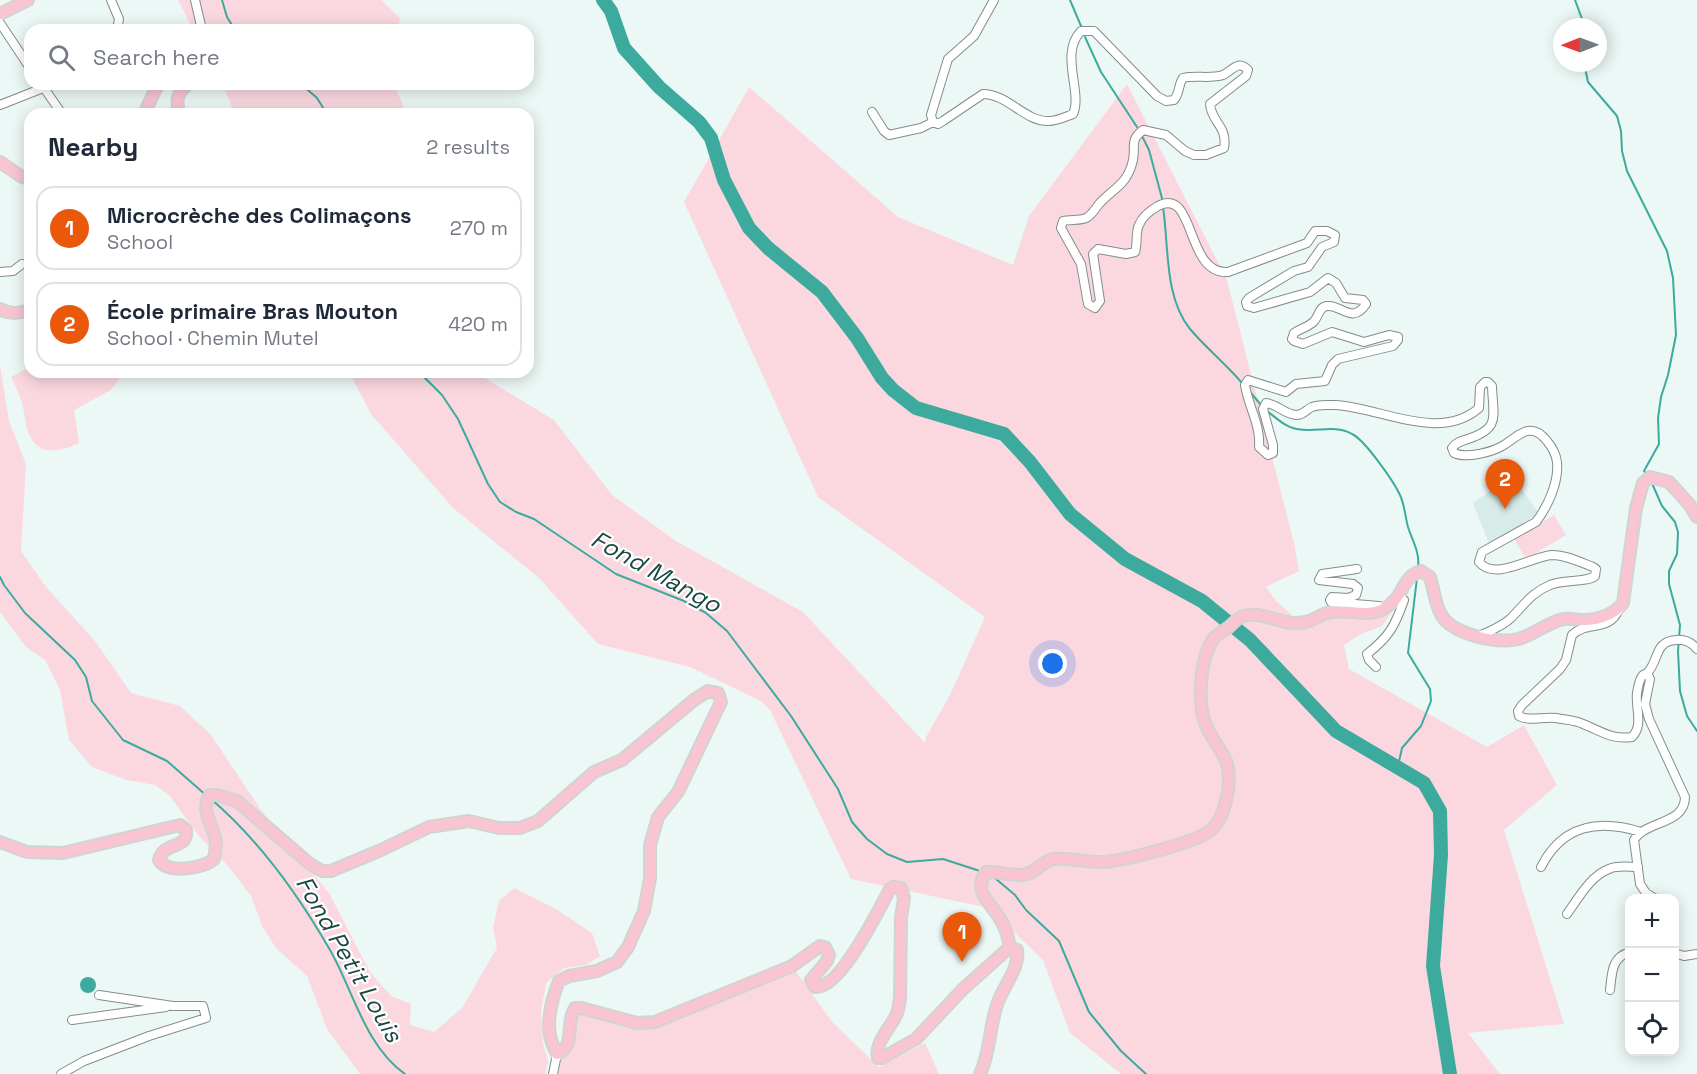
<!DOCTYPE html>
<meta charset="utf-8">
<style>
:root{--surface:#fff;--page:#f6f6f7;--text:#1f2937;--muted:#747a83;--line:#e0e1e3;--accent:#ea580c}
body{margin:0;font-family:"Space Grotesk",sans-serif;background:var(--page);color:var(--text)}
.controls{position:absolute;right:18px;bottom:18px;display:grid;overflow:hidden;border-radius:12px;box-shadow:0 3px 15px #0003}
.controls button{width:54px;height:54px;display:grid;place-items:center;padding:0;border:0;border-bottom:2px solid var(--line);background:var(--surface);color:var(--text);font:30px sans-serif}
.compass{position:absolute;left:1553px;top:18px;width:54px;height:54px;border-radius:50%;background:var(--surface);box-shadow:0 3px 15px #0003;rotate:269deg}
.you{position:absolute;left:1053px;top:664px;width:21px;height:21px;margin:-15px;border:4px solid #fff;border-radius:50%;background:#1a73e8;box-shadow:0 0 0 9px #1a73e833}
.badge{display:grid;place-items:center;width:39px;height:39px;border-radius:50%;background:var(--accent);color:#fff;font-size:20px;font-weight:700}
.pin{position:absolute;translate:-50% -50px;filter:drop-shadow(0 2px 3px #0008)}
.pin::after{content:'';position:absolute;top:32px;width:21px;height:18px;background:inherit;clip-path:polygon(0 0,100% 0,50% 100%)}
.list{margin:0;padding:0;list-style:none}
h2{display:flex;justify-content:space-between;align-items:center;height:78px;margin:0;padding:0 24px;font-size:26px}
h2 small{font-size:20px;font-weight:400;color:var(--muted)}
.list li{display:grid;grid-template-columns:39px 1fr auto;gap:18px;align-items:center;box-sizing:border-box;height:84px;margin:0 12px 12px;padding:0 12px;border:2px solid var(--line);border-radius:18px}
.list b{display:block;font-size:22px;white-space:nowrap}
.list p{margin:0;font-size:20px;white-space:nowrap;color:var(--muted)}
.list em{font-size:20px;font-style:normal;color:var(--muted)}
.icon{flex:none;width:33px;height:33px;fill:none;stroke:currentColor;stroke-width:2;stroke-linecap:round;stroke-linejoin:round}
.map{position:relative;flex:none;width:1697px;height:1074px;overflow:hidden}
.search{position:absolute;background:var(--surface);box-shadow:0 3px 15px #0003;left:24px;top:24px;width:510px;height:66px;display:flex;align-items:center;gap:15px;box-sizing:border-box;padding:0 21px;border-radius:18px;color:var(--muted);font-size:22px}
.panel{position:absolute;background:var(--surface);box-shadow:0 3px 15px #0003;left:24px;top:108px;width:510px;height:270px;border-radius:18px}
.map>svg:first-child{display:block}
.built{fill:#d7ebe8}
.green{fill:#fbd8e0}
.water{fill:#3cab9e}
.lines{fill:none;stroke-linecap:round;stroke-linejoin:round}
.stream{stroke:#3cab9e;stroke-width:2}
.river{stroke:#3cab9e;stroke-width:14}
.minor-casing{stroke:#838d8c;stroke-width:10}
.major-casing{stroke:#d2d3d3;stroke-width:14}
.minor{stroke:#fff;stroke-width:8}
.major{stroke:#f9c5d2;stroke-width:10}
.labels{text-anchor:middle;stroke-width:4.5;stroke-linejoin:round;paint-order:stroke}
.water-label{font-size:24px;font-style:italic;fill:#184943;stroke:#fff}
</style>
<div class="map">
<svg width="1697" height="1074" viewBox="0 0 1697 1074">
<rect width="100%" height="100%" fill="#ecf8f6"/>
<path class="built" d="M1512,475L1539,514L1490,546L1473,503Z"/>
<path class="green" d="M178,0H381L400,18L398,30H193Z
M222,84H394L407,114H235Z
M1127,84L1227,280L1294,543L1299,571L1266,587L1276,601L1293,616L1397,604L1382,626L1359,635L1344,645L1349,669L1487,747L1524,725L1557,785L1504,830L1564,1024L1468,1033L1500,1074H1121L1070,1033L1043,960L989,908L851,879L770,710L761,701L690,667L598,644L539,578L453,508L371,414L349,372H475L554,420L612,495L676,541L803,612L925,743L926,737L950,695L985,617L818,497L684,202L749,87L898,217L1013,265L1029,216Z
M0,365L9,421L26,464L21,551L46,587L95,641L131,693L180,706L211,735L261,810L329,893L370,972L391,996L411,1004L410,1025L434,1032L462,1008L497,948L493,927L499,901L514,888L556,909L592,933L600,956L586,965L564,968L546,983L541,1012L543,1043L548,1062L545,1074H360L327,1029L307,976L276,948L263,928L251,896L229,867L198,835L170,796L155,785L126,780L92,767L69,740L60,690L45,660L26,647L0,612Z
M30,367V372H118L121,376L111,390L74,410L79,443C63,451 39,457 30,436C25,426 25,414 22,403C19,394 15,385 11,377Z
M1554,515L1566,535L1526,559L1514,539Z
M792,966L833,1023L879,1067L925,1043L939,1074H553L557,1054L563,1051L575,1008L637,1023Z"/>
<path class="water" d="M80 985a8 8 0 1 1 16 0a8 8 0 1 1-16 0Z"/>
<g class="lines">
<path class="stream" d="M222,0L227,17L235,30
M1070,0L1081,26
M1575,0L1585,27
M1085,37L1101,72L1137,127
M1584,63L1588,82L1617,116L1621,131L1622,151L1627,171L1667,251L1673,278L1676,335L1668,375L1661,397L1658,418L1659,444L1644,471L1648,476
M301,84L317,98L327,114
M1142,136L1149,150L1163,202
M1163,207C1169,246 1164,297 1190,329C1206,348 1226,364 1242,383
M419,372L442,395L458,419L488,484L500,502L516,512L534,519L616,574L684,601L706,613L727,631L791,716L838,789L852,822L867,839L887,854L907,862L943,859L983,872
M1250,392L1262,406
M1266,410C1275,417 1285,427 1297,429C1316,433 1334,424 1352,434C1365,440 1394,482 1400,495C1405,506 1405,516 1408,527C1412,540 1420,552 1418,567
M1651,481L1662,506L1675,522L1678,532L1677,554L1669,571V584L1680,625L1678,651L1680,691L1687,716L1697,731
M0,577L4,585L25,613L75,660L86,677L92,701L123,740L167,761L207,796
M1398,766L1402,748L1421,726L1431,701L1430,689L1408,653L1417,578
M211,799C260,841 298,894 330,950C353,990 365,1046 405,1074
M996,879L1015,895L1026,910L1059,941L1089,1012L1121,1051L1146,1074"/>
<path class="river" d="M603,0L611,11L624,48L659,87L699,122L711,138L724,180L749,228L768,248L822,292L857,338L882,378L893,390L916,408L1004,434L1030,462L1070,514L1125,559L1202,601L1250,640L1336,731L1424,783L1440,811L1441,855L1433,966L1450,1074"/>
<defs>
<path id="minor" d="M111,0L119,19L117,30
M195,0L202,30
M994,0L974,36L948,59L931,115L933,122L938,124L943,121L983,94C1008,94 1025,122 1049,121C1057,121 1065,117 1073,114C1083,92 1059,54 1081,31H1094L1157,96L1166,101L1174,100C1180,93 1178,85 1183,78C1195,75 1211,79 1223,75C1232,71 1238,59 1248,70L1246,76L1210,104C1211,122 1228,126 1224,148L1206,155H1194L1185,151L1166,135L1143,130C1129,141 1136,146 1133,160C1127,186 1114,187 1099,204C1095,209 1092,215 1086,218C1080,221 1070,219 1063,221L1061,228L1081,264L1088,304L1095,308L1100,301L1093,254L1098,249L1126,254L1135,252C1138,243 1135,233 1139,225C1142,217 1151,210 1158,206C1196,186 1185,275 1228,272L1307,243L1315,231H1327L1335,235L1334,242L1322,247L1308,267L1294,271L1249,298L1246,302L1247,306L1254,308L1310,292L1328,278L1336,283L1345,298L1363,300L1366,304C1352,325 1341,304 1327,306C1319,307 1319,315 1315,320C1310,327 1301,328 1294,333L1292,339L1294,341L1303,344L1332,332L1364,342L1389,335L1398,337V340L1393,346L1338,359L1332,365L1325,381L1296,384L1286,392L1248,380L1245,385C1248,406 1261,425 1259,447L1268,455L1273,453V445L1263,409L1266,403C1277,404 1284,414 1296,415C1304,415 1305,410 1312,407C1318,404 1328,405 1335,405C1380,407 1439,443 1479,408L1480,387L1485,382H1488L1492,386C1493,417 1501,428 1468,439C1462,441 1456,442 1452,448L1454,453C1466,459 1493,452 1504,445C1518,436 1531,420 1547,441C1552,447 1556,454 1557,462C1559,482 1548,506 1536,522L1482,552L1479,562C1495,582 1532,556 1552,555C1566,555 1580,562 1593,567L1596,569L1595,576C1586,583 1563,579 1550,585C1531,593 1525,604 1511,618C1503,626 1490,631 1479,636
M0,23L30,68
M42,85L62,114
M0,105L43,88L48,84
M872,112L884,131L889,135L921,128L933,122
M0,272L13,271L22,264
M1357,569L1322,574L1319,580L1353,584L1358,588L1356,595L1348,598L1332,597L1330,600L1331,602L1379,606L1380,611
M1619,609C1609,633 1588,620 1572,635L1566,660L1560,669L1522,705L1518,711L1519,716C1529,722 1544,716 1556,718C1565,720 1575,720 1583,724C1601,731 1612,740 1632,737C1644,725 1635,708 1637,693C1638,687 1639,679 1643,675C1644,674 1646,674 1647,673C1659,662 1654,641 1676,640C1685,639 1692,643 1697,649
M1376,667L1369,660L1367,654C1389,637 1395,626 1404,600L1399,596
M1647,673L1650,679L1645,704L1649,719L1685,797C1685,825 1646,820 1634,840L1640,884L1646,893L1654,898
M1541,867C1563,824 1599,819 1641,832
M1567,914C1578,899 1590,876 1609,869C1617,865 1629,867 1638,867
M1674,953L1684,956L1697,954
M1610,990C1612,974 1611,957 1630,952
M72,1020L166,1007
M61,1074L84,1061L149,1036L206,1018L203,1006H173L99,995
M553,1074L557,1054"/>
<path id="major" d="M0,14L28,0
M144,114L158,84
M180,114C175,101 177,93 188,84
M0,162L22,177L30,179
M0,309C10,315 19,313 30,310
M0,842L27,852L63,853L180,825L186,830C189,850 163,841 159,860C167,874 203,869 214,859C215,852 217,845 215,838C212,823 200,810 210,795H217L237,801L310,864L322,871H331L381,850L429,827L469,821L499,828H520L538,821L594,772L622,760L694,700L708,691L718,693L721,702L678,792L658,817L650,845V878L644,911L628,947L617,962L597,971L569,976L559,981C553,996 547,1018 550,1035C551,1041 554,1048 557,1054C576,1047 565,1023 575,1008H581L637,1023L655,1022L792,966L820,946L825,947L829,955L827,961L811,980L815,987C840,990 879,909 890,889L893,887L901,888L904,898L901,918L900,998C899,1003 899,1008 897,1013C892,1027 874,1042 878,1058H882L916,1039L963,989L1010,947
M1010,947C1008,936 1006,928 1000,919C991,903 972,891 986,872C998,871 1011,876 1022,875C1036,874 1042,861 1054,859C1070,857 1087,863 1104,862C1126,860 1190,844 1208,832C1226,821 1233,779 1226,761C1221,749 1211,738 1206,725C1197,705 1200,660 1212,641C1215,635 1224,631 1229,627C1233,623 1239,617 1244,616C1264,610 1285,628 1306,622C1315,620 1322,613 1331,612C1348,609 1365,617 1381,610C1406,599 1399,578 1421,571L1430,577C1434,589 1435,606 1442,616C1454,635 1498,644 1518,639C1534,635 1548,622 1564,619C1570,618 1577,620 1583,620C1598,620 1614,615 1623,603L1636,508L1643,483L1650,477L1669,482L1689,504L1697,517
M980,1074C991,1051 989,1025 998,1002C1004,986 1020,967 1017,950L1010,947"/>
</defs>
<use href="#minor" class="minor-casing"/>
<use href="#major" class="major-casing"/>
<use href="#minor" class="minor"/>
<use href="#major" class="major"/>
</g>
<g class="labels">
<g class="water-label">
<text transform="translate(656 572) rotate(29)" y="8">Fond Mango</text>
<text transform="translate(349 959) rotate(60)" y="8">Fond Petit Louis</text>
</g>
</g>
</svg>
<div class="controls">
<button>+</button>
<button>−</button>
<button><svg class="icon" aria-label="locate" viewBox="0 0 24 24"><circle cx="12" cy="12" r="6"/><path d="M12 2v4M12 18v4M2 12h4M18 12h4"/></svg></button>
</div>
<svg class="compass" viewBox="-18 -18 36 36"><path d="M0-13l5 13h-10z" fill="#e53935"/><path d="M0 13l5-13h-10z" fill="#747a83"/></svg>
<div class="you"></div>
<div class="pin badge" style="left:962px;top:962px">1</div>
<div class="pin badge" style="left:1505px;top:509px">2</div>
<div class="search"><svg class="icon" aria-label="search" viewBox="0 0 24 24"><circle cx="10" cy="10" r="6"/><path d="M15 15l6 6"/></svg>Search here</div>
<section class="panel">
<h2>Nearby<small>2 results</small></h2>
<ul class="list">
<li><span class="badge">1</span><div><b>Microcrèche des Colimaçons</b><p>School</p></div><em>270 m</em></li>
<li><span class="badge">2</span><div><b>École primaire Bras Mouton</b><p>School · Chemin Mutel</p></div><em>420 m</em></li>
</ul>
</section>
</div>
